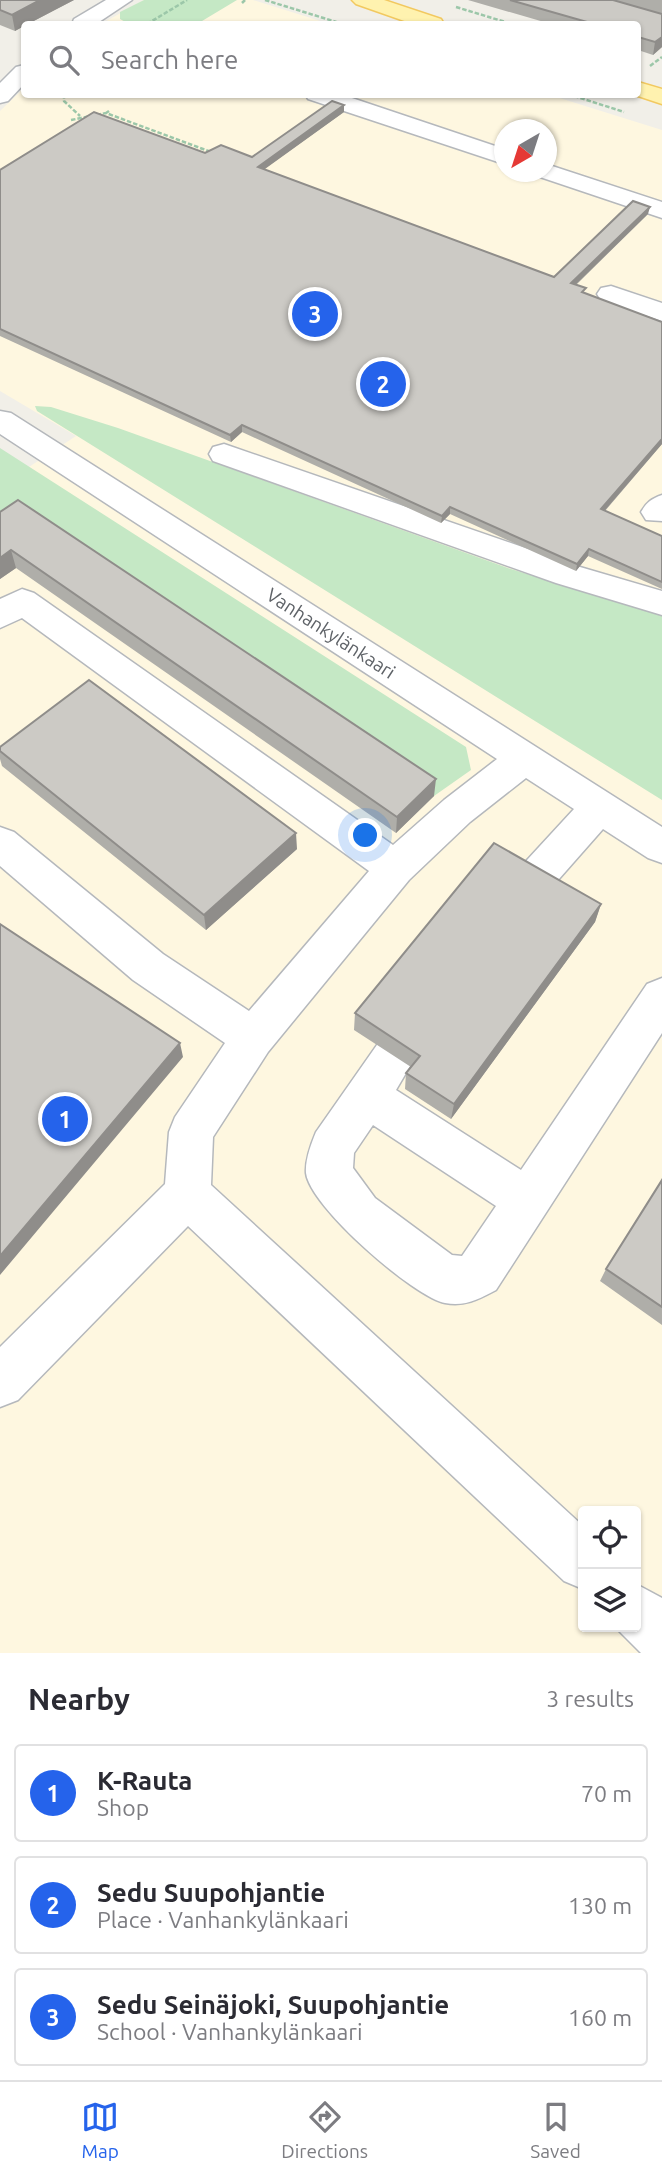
<!DOCTYPE html>
<meta charset="utf-8">
<style>
:root{--surface:#fff;--page:#f2f2f3;--text:#2b2b33;--muted:#7c7c81;--line:#e1e1e2;--accent:#2563eb}
body{margin:0;font-family:Ubuntu,sans-serif;background:var(--page);color:var(--text)}
.controls{position:absolute;right:21px;bottom:21px;display:grid;overflow:hidden;border-radius:7px;box-shadow:0 2px 5px #0004}
.controls button{width:63px;height:63px;display:grid;place-items:center;padding:0;border:0;border-bottom:2px solid var(--line);background:var(--surface);color:var(--text);font:35px sans-serif}
.compass{position:absolute;left:494px;top:119px;width:63px;height:63px;border-radius:50%;background:var(--surface);box-shadow:0 2px 5px #0004;rotate:219deg}
.you{position:absolute;left:366px;top:836px;width:24px;height:24px;margin:-18px;border:5px solid #fff;border-radius:50%;background:#1a73e8;box-shadow:0 0 0 10px #1a73e833}
.badge{display:grid;place-items:center;width:46px;height:46px;border-radius:50%;background:var(--accent);color:#fff;font-size:23px;font-weight:700}
.pin{position:absolute;translate:-50% -50%;border:4px solid #fff;box-shadow:0 2px 7px #0006}
.list{margin:0;padding:0;list-style:none}
h2{display:flex;justify-content:space-between;align-items:center;height:91px;margin:0;padding:0 28px;font-size:30px}
h2 small{font-size:23px;font-weight:400;color:var(--muted)}
.list li{display:grid;grid-template-columns:46px 1fr auto;gap:21px;align-items:center;box-sizing:border-box;height:98px;margin:0 14px 14px;padding:0 14px;border:2px solid var(--line);border-radius:7px}
.list b{display:block;font-size:26px;white-space:nowrap}
.list p{margin:0;font-size:23px;white-space:nowrap;color:var(--muted)}
.list em{font-size:23px;font-style:normal;color:var(--muted)}
.icon{flex:none;width:38px;height:38px;fill:none;stroke:currentColor;stroke-width:2;stroke-linecap:round;stroke-linejoin:round}
.map{position:relative;flex:none;width:662px;height:1653px;overflow:hidden}
.search{position:absolute;background:var(--surface);box-shadow:0 2px 5px #0004;left:21px;right:21px;top:21px;height:77px;display:flex;align-items:center;gap:18px;box-sizing:border-box;padding:0 24px;border-radius:7px;color:var(--muted);font-size:26px}
.sheet{height:427px;background:var(--surface)}
nav{display:flex;justify-content:space-around;align-items:center;box-sizing:border-box;height:98px;border-top:2px solid var(--line);background:var(--surface);font-size:19px;color:var(--muted)}
nav a{display:grid;justify-items:center;gap:4px}
nav .on{color:var(--accent)}
.map>svg:first-child{display:block}
.commercial{fill:#fef7e0;fill-rule:evenodd}
.green{fill:#c5e8c5}
.lines{fill:none;stroke-linecap:round;stroke-linejoin:round}
.minor-casing{stroke:#b5b8bc;stroke-width:3}
.major-casing{stroke:#f2c960;stroke-width:3}
.path{stroke:#9cc7a9;stroke-width:2.5;stroke-dasharray:4.5 2;stroke-linecap:butt}
.minor{fill:#fff;fill-rule:evenodd}
.major{fill:#fff2af;fill-rule:evenodd}
.wall{fill:#afaea9}
.shaded-wall{fill:#8f8d8a}
.building{fill:#cccac5;stroke:#8f8d8a;stroke-width:2}
.labels{text-anchor:middle;stroke-width:7;stroke-linejoin:round;paint-order:stroke}
.street-label{font-size:19px;fill:#5f6368;stroke:#fff}
</style>
<div class="map">
<svg width="662" height="1653" viewBox="0 0 662 1653">
<rect width="100%" height="100%" fill="#f1efe8"/>
<path class="commercial" d="M144,0H253L330,24H101Z
M24,88V94L550,95L662,130V1653H0V486L76,436L0,391V111ZM504,130H546V172H504ZM583,1511H636V1627H583Z"/>
<path class="green" d="M144,0H237L197,24H129L120,19V12Z
M35,406L51,407L118,428L511,569L662,616V800L37,411Z
M0,448L466,747L471,770L434,796L23,518L0,533Z"/>
<g class="lines">
<defs>
<path id="minor" d="M106,0H132L96,24H72L74,19Z
M24,65V84L8,101L0,103V83L16,67Z
M305,94H340L504,149V164L308,99Z
M546,164L662,202V218L537,176L534,172H546Z
M611,286L662,303V321L601,300L597,294L601,288Z
M0,411L11,413L662,827V863L648,858L603,829L544,896L530,901L516,896L510,884L516,872L574,809L526,778L470,822L409,880L268,1052L213,1137L211,1185L583,1526V1589L564,1581L188,1226L18,1400L0,1407V1347L165,1184L169,1132L175,1117L225,1043L133,980L0,866V827L14,832L163,954L249,1011L369,871L22,618L0,628V599L22,589L34,593L393,845L444,800L497,759L0,434Z
M224,444L580,567L662,591V615L556,583L213,461L209,454L213,447Z
M662,495V521L646,520L641,512C647,502 651,499 662,495Z
M662,978V1033L496,1290C479,1299 465,1307 445,1303C414,1297 310,1207 306,1173C305,1160 311,1144 316,1132L379,1042L394,1036L409,1042L416,1056L396,1090L521,1170L647,984ZM373,1125L496,1206L462,1256L452,1255L375,1198L353,1168L354,1153Z
M636,1584L662,1598V1653H641L615,1627H636Z"/>
<path id="major" d="M352,0H384L441,19L444,24H413L356,4Z
M638,82L662,89V104L632,94H638Z"/>
</defs>
<use href="#minor" class="minor-casing"/>
<use href="#major" class="major-casing"/>
<path class="path" d="M265,0L343,24
M242,3L245,0
M456,7L512,24
M147,24L187,0
M650,66L662,57
M64,94V101L80,116
M568,94L624,112
M109,111L106,113L211,152
M71,120L106,113"/>
<use href="#minor" class="minor"/>
<use href="#major" class="major"/>
</g>
<path class="wall" d="M0,0H74L28,24H24V26L15,31L0,25Z
M468,0H662V47L653,55L638,50V24H551Z
M344,112L264,169L554,277L648,214L576,285L585,294L662,322V444L605,511L662,536V589L588,556L576,571L450,514L441,523L242,432L231,442L0,336V170L205,153L252,157Z
M0,512L434,796L396,833L16,568L0,579Z
M0,747L297,849L206,930L2,766L0,759Z
M601,904L595,922L451,1119L405,1089L406,1073L411,1067L354,1030L355,1013Z
M662,1180V1325L600,1281L606,1269Z"/>
<path class="shaded-wall" d="M40,0H74L28,24H24V26L15,31L12,15Z
M662,37V47L653,55L655,42Z
M344,105V112L258,174V167Z
M650,207L648,214L570,290L571,283Z
M242,425V432L231,442L230,435Z
M662,439V444L600,516L601,509Z
M450,507V514L441,523L442,516Z
M589,549L588,556L576,571L577,564Z
M11,550L16,568L0,579V558Z
M436,779L434,796L396,833L397,817Z
M296,833L297,849L206,930L204,915Z
M601,904L595,922L451,1119L454,1104Z
M180,1043L183,1057L0,1275V1256Z"/>
<path class="building" d="M0,0H40L12,15L0,10Z
M510,0H613L662,14V37L655,42L638,37V24H594Z
M332,101L344,105L258,167L554,277L633,201L650,207L571,283L586,288L582,292L662,322V439L601,509L662,536V582L589,549L577,564L450,507L442,516L242,425L230,435L0,329V170L94,112L205,153L221,145L252,157Z
M18,500L436,779L397,817L11,550L0,558V512Z
M89,680L296,833L204,915L0,751V747Z
M494,843L601,904L454,1104L406,1073L420,1056L355,1013Z
M0,924L180,1043L0,1256Z
M662,1180V1307L606,1269Z"/>
<g class="labels">
<g class="street-label">
<text transform="translate(331 633) rotate(33)" y="7">Vanhankylänkaari</text>
</g>
</g>
</svg>
<div class="controls">
<button><svg class="icon" aria-label="locate" viewBox="0 0 24 24"><circle cx="12" cy="12" r="6"/><path d="M12 2v4M12 18v4M2 12h4M18 12h4"/></svg></button>
<button><svg class="icon" aria-label="layers" viewBox="0 0 24 24"><path d="M12 4l9 5-9 5-9-5zM3 14l9 5 9-5"/></svg></button>
</div>
<svg class="compass" viewBox="-18 -18 36 36"><path d="M0-13l5 13h-10z" fill="#e53935"/><path d="M0 13l5-13h-10z" fill="#7c7c81"/></svg>
<div class="you"></div>
<div class="pin badge" style="left:65px;top:1119px">1</div>
<div class="pin badge" style="left:383px;top:384px">2</div>
<div class="pin badge" style="left:315px;top:314px">3</div>
<div class="search"><svg class="icon" aria-label="search" viewBox="0 0 24 24"><circle cx="10" cy="10" r="6"/><path d="M15 15l6 6"/></svg>Search here</div>
</div>
<section class="sheet">
<h2>Nearby<small>3 results</small></h2>
<ul class="list">
<li><span class="badge">1</span><div><b>K-Rauta</b><p>Shop</p></div><em>70 m</em></li>
<li><span class="badge">2</span><div><b>Sedu Suupohjantie</b><p>Place · Vanhankylänkaari</p></div><em>130 m</em></li>
<li><span class="badge">3</span><div><b>Sedu Seinäjoki, Suupohjantie</b><p>School · Vanhankylänkaari</p></div><em>160 m</em></li>
</ul>
</section>
<nav>
<a class="on"><svg class="icon" aria-label="map" viewBox="0 0 24 24"><path d="M3 6l6-2 6 2 6-2v14l-6 2-6-2-6 2zM9 4v14M15 6v14"/></svg>Map</a>
<a><svg class="icon" aria-label="directions" viewBox="0 0 24 24"><path d="M12 3l9 9-9 9-9-9zM9 14v-3h6M13 9l2 2-2 2"/></svg>Directions</a>
<a><svg class="icon" aria-label="saved" viewBox="0 0 24 24"><path d="M7 4h10v16l-5-4-5 4z"/></svg>Saved</a>
</nav>
